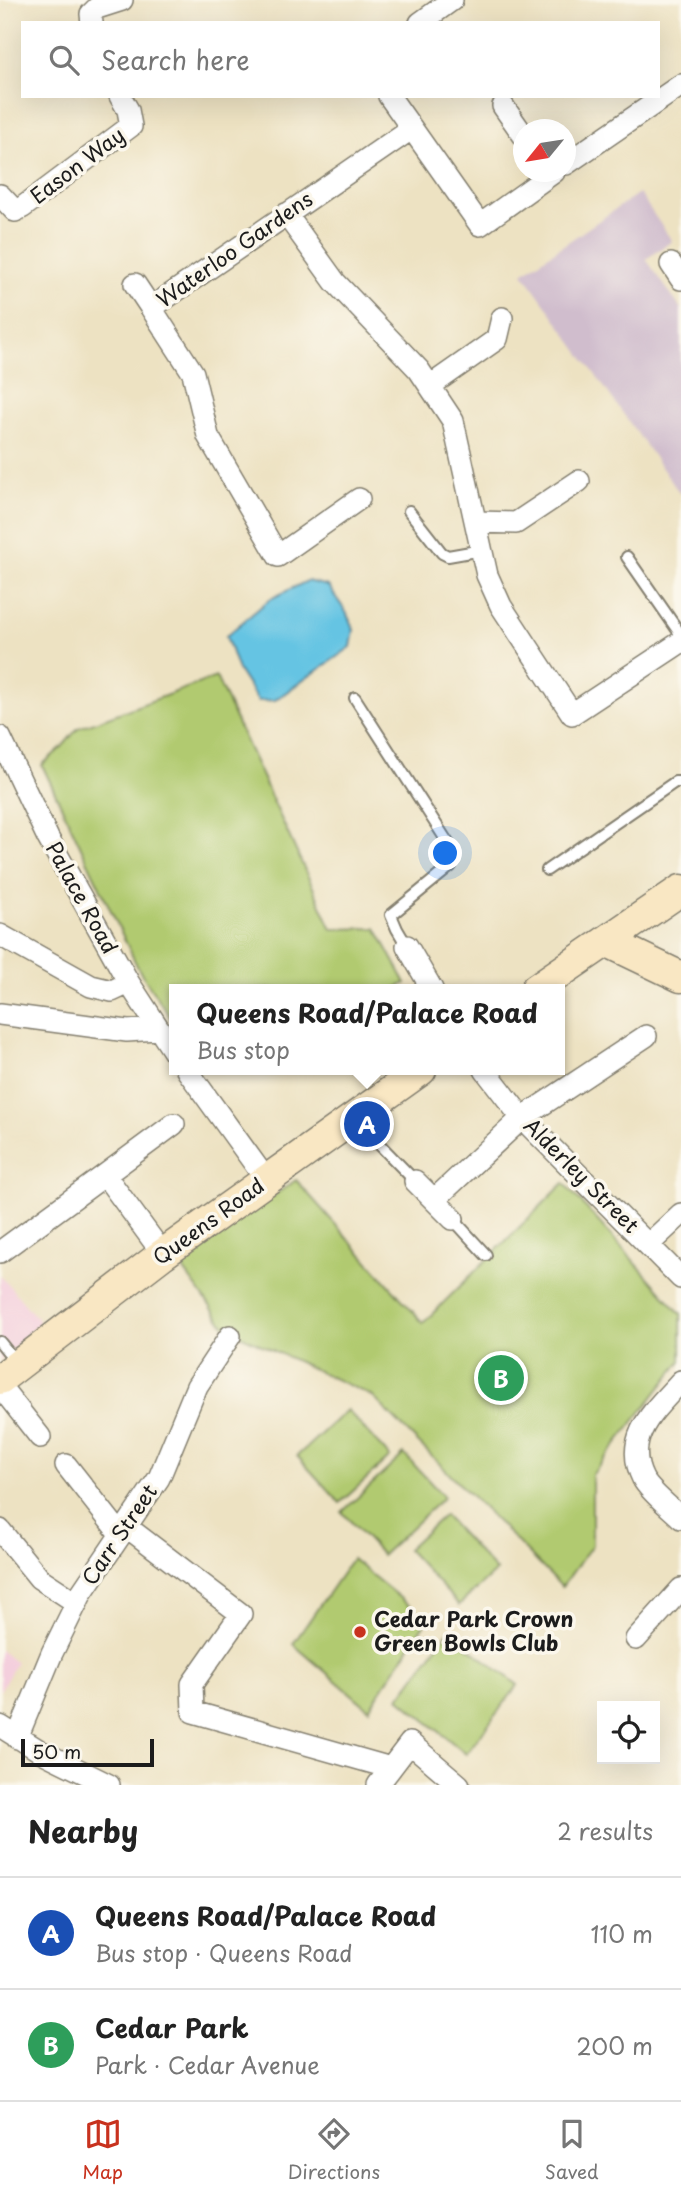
<!DOCTYPE html>
<meta charset="utf-8">
<style>
:root{--surface:#fff;--page:#f2f2f2;--text:#222;--muted:#767676;--line:#e0e0e0;--accent:#c8321e}
body{margin:0;font-family:"Playpen Sans",sans-serif;background:var(--page);color:var(--text)}
.controls{position:absolute;right:21px;bottom:21px;display:grid;overflow:hidden;border-radius:0px;box-shadow:0 7px 28px #0002}
.controls button{width:63px;height:63px;display:grid;place-items:center;padding:0;border:0;border-bottom:2px solid var(--line);background:var(--surface);color:var(--text);font:35px sans-serif}
.compass{position:absolute;left:513px;top:119px;width:63px;height:63px;border-radius:50%;background:var(--surface);box-shadow:0 7px 28px #0002;rotate:240deg}
.scale{position:absolute;left:21px;bottom:18px;width:133px;box-sizing:border-box;padding-left:7px;border:4px solid #1c1c1c;border-top:0;font-size:19px;line-height:24px;white-space:nowrap;color:#1c1c1c;-webkit-text-stroke:5px #fbf7ec;paint-order:stroke}
.you{position:absolute;left:446px;top:854px;width:24px;height:24px;margin:-18px;border:5px solid #fff;border-radius:50%;background:#1a73e8;box-shadow:0 0 0 10px #1a73e833}
.badge{display:grid;place-items:center;width:46px;height:46px;border-radius:50%;background:var(--accent);color:#fff;font-size:23px;font-weight:700}
.pin{position:absolute;translate:-50% -50%;border:4px solid #fff;box-shadow:0 2px 7px #0006}
.popup{position:absolute;left:169px;top:984px;width:396px;height:91px;box-sizing:border-box;display:grid;place-content:center;border-radius:0px;background:var(--surface);filter:drop-shadow(0 2px 5px #0005);font-size:23px;white-space:nowrap;color:var(--muted)}
.popup b{font-size:26px;color:var(--text)}
.popup::after{content:'';position:absolute;left:50%;top:100%;margin-left:-14px;border:14px solid transparent;border-top-color:var(--surface)}
.list{margin:0;padding:0;list-style:none}
h2{display:flex;justify-content:space-between;align-items:center;height:91px;margin:0;padding:0 28px;font-size:30px}
h2 small{font-size:23px;font-weight:400;color:var(--muted)}
.list li{display:grid;grid-template-columns:46px 1fr auto;gap:21px;align-items:center;box-sizing:border-box;height:112px;padding:0 28px;border-top:2px solid var(--line)}
.list b{display:block;font-size:26px;white-space:nowrap}
.list p{margin:0;font-size:23px;white-space:nowrap;color:var(--muted)}
.list em{font-size:23px;font-style:normal;color:var(--muted)}
.icon{flex:none;width:38px;height:38px;fill:none;stroke:currentColor;stroke-width:2;stroke-linecap:round;stroke-linejoin:round}
.map{position:relative;flex:none;width:681px;height:1785px;overflow:hidden}
.search{position:absolute;background:var(--surface);box-shadow:0 7px 28px #0002;left:21px;right:21px;top:21px;height:77px;display:flex;align-items:center;gap:18px;box-sizing:border-box;padding:0 24px;border-radius:0px;color:var(--muted);font-size:26px}
.sheet{height:315px;background:var(--surface)}
nav{display:flex;justify-content:space-around;align-items:center;box-sizing:border-box;height:98px;border-top:2px solid var(--line);background:var(--surface);font-size:19px;color:var(--muted)}
nav a{display:grid;justify-items:center;gap:4px}
nav .on{color:var(--accent)}
.map>svg:first-child{display:block}
.built{fill:#f4cfdd}
.industrial{fill:#d0bdcd}
.green{fill:#b1ca70;stroke:#667346;stroke-width:2}
.water{fill:#65c4e3;stroke:#407080;stroke-width:2}
.lines{fill:none;stroke-linecap:round;stroke-linejoin:round}
.lane-casing{stroke:#847f6f;stroke-width:14}
.street-casing{stroke:#847f6f;stroke-width:24}
.secondary-casing{stroke:#847f6f;stroke-width:33}
.lane{stroke:#fff;stroke-width:10}
.street{stroke:#fff;stroke-width:21}
.secondary{stroke:#f9e7c3;stroke-width:30}
.poi-dot{fill:#c8321e;stroke:#fbf7ec;stroke-width:2.5}
.labels{text-anchor:middle;stroke-width:7;stroke-linejoin:round;paint-order:stroke}
.street-label{font-size:21px;fill:#1c1c1c;stroke:#fbf7ec}
.poi-label{font-size:21px;font-weight:bold;fill:#1c1c1c;stroke:#fbf7ec;text-anchor:start}
</style>
<div class="map">
<svg width="681" height="1785" viewBox="0 0 681 1785">
<rect width="100%" height="100%" fill="#fbf7ec"/>
<filter id="ink" filterUnits="userSpaceOnUse"><feTurbulence type="fractalNoise" baseFrequency=".0143" numOctaves="2"/><feDisplacementMap in="SourceGraphic" scale="14" xChannelSelector="R" yChannelSelector="G"/><feConvolveMatrix kernelMatrix="1 2 1 2 8 2 1 2 1" color-interpolation-filters="sRGB"/></filter>
<filter id="wash" filterUnits="userSpaceOnUse"><feTurbulence type="fractalNoise" baseFrequency=".00686" numOctaves="4" result="noise"/><feDisplacementMap in="SourceGraphic" scale="28" xChannelSelector="R" yChannelSelector="G"/><feGaussianBlur stdDeviation="1.57" result="paint"/><feColorMatrix in="noise" values="0 0 0 0 0 0 0 0 0 0 0 0 0 0 0 0 0 1.4 0 .05"/><feComposite in="paint" operator="in"/></filter>
<g filter="url(#wash)">
<rect width="100%" height="100%" fill="#ede2c2"/>
<path class="built" d="M0,1275L40,1322L0,1361Z
M0,1650L16,1663L0,1691Z"/>
<path class="industrial" d="M639,193L672,241L646,259L681,309V495L523,273Z"/>
<path class="green" d="M216,677L332,929L376,928L406,983L394,989H174V1023L139,970L42,765L62,747L78,728Z
M296,1180L423,1323L564,1183L681,1314V1361L592,1475V1545L562,1587L372,1396L227,1329L178,1262Z
M347,1410L390,1457L340,1503L297,1456Z
M404,1454L444,1497L382,1555L342,1512Z
M444,1515L496,1571L459,1605L407,1549Z
M352,1559L427,1620L369,1709L293,1644Z
M448,1632L518,1685L466,1754L399,1698Z"/>
<path class="water" d="M307,581L328,586L346,612L354,630L351,647L275,700L258,701L238,670L226,636L270,599Z"/>
</g>
<g filter="url(#ink)">
<g class="lines">
<defs>
<path id="lane" d="M409,511L442,553L448,556L482,550
M627,557L681,635
M355,698L450,846L451,866L391,915L397,929L407,946
M547,870L675,782H681
M378,1143L415,1181
M453,1219L486,1255
M0,1342L16,1362"/>
<path id="street" d="M92,23L91,14L97,8L122,0
M420,23L452,0
M389,96L480,225L554,172
M503,106L524,136
M566,164L681,85
M0,195L15,211L23,207L131,126L128,110L120,96
M286,214L335,282L419,370L453,421L487,575L501,606L572,714L681,642
M671,264L681,279
M135,284L151,308
M430,386L497,339L502,318
M359,499L278,556L208,436L193,373L151,308L411,129
M477,522L516,523L579,481
M0,737L48,838L129,983L174,1052
M0,935L91,986L112,991L129,983
M407,946L432,989
M0,1014L127,1031L157,1029
M187,1070L267,1181
M485,1070L522,1118L681,1278
M415,1181L434,1200
M453,1219L434,1200L522,1118L646,1036
M649,1244L681,1214
M0,1252L105,1175
M163,1254L105,1175L174,1124
M681,1381C655,1410 622,1437 643,1479C650,1492 671,1508 681,1518
M0,1386L40,1437
M66,1465L121,1535
M127,1527L241,1614L192,1684L193,1712L391,1768
M0,1530L39,1578L77,1603
M636,1639L681,1589
M0,1726L40,1751L109,1785
M17,1738L52,1653L82,1592L159,1478L197,1386L230,1336
M378,1785L410,1743L459,1785"/>
<path id="secondary" d="M606,941L681,977
M536,989L681,890
M0,1379L163,1254L421,1070"/>
</defs>
<use href="#lane" class="lane-casing"/>
<use href="#street" class="street-casing"/>
<use href="#secondary" class="secondary-casing"/>
<use href="#lane" class="lane"/>
<use href="#street" class="street"/>
<use href="#secondary" class="secondary"/>
</g>
</g>
<circle class="poi-dot" cx="360" cy="1632" r="7"/>
<g class="labels">
<g class="street-label">
<text transform="translate(78 166) rotate(-37)" y="7">Eason Way</text>
<text transform="translate(235 250) rotate(-35)" y="7">Waterloo Gardens</text>
<text transform="translate(81 898) rotate(61)" y="7">Palace Road</text>
<text transform="translate(581 1176) rotate(45)" y="7">Alderley Street</text>
<text transform="translate(209 1222) rotate(-36)" y="7">Queens Road</text>
<text transform="translate(120 1535) rotate(-56)" y="7">Carr Street</text>
</g>
<g class="poi-label">
<text x="374" y="1627">Cedar Park Crown<tspan x="374" dy="24">Green Bowls Club</tspan></text>
</g>
</g>
</svg>
<div class="controls">
<button><svg class="icon" aria-label="locate" viewBox="0 0 24 24"><circle cx="12" cy="12" r="6"/><path d="M12 2v4M12 18v4M2 12h4M18 12h4"/></svg></button>
</div>
<svg class="compass" viewBox="-18 -18 36 36"><path d="M0-13l5 13h-10z" fill="#e53935"/><path d="M0 13l5-13h-10z" fill="#767676"/></svg>
<div class="scale">50 m</div>
<div class="you"></div>
<div class="pin badge" style="left:367px;top:1124px;background:#1a4fb4">A</div>
<div class="popup"><b>Queens Road/Palace Road</b>Bus stop</div>
<div class="pin badge" style="left:501px;top:1378px;background:#2e9e5b">B</div>
<div class="search"><svg class="icon" aria-label="search" viewBox="0 0 24 24"><circle cx="10" cy="10" r="6"/><path d="M15 15l6 6"/></svg>Search here</div>
</div>
<section class="sheet">
<h2>Nearby<small>2 results</small></h2>
<ul class="list">
<li><span class="badge" style="background:#1a4fb4">A</span><div><b>Queens Road/Palace Road</b><p>Bus stop · Queens Road</p></div><em>110 m</em></li>
<li><span class="badge" style="background:#2e9e5b">B</span><div><b>Cedar Park</b><p>Park · Cedar Avenue</p></div><em>200 m</em></li>
</ul>
</section>
<nav>
<a class="on"><svg class="icon" aria-label="map" viewBox="0 0 24 24"><path d="M3 6l6-2 6 2 6-2v14l-6 2-6-2-6 2zM9 4v14M15 6v14"/></svg>Map</a>
<a><svg class="icon" aria-label="directions" viewBox="0 0 24 24"><path d="M12 3l9 9-9 9-9-9zM9 14v-3h6M13 9l2 2-2 2"/></svg>Directions</a>
<a><svg class="icon" aria-label="saved" viewBox="0 0 24 24"><path d="M7 4h10v16l-5-4-5 4z"/></svg>Saved</a>
</nav>
